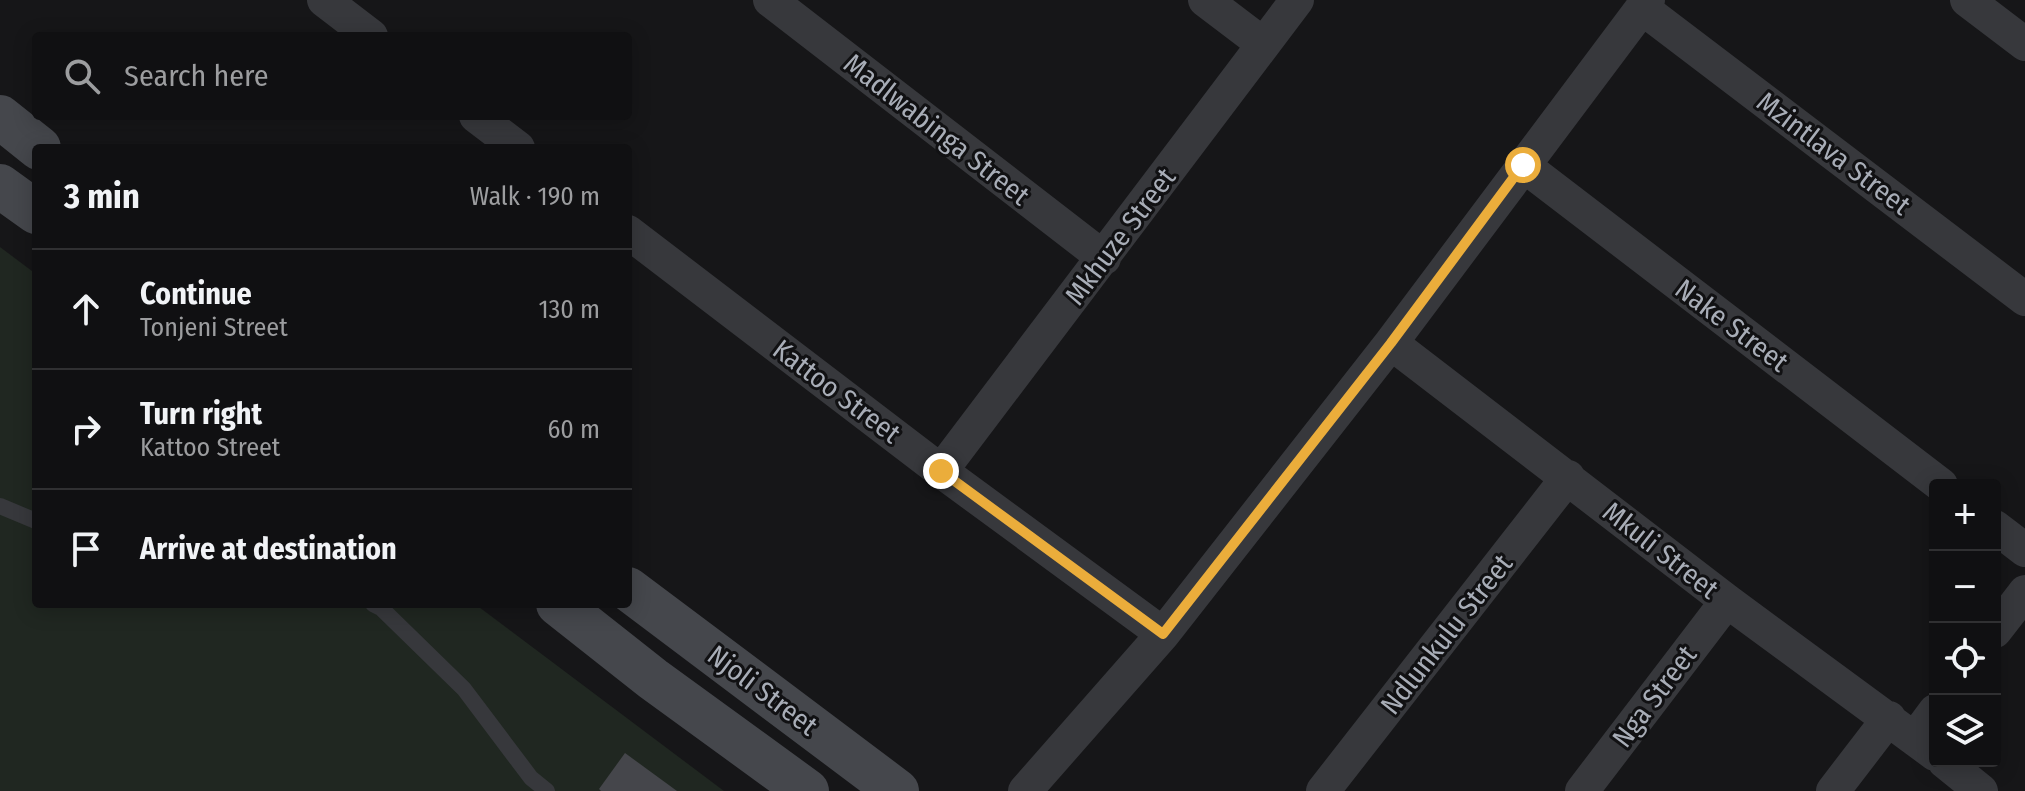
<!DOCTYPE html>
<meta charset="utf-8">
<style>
:root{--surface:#101012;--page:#19191b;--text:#f1f3f6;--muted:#9c9d9f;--line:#303032}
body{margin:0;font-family:"Fira Sans Condensed",sans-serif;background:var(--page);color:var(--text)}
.controls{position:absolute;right:24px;bottom:24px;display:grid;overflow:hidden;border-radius:8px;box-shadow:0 4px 20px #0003}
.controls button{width:72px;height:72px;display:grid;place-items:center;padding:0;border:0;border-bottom:2px solid var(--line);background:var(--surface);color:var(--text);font:40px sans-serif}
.stop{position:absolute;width:24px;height:24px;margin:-18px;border:6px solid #ebad3b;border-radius:50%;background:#fff}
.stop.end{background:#ebad3b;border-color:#fff;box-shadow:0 2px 8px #0008}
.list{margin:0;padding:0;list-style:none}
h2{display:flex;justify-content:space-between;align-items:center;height:104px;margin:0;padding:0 32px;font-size:34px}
h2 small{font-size:26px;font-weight:400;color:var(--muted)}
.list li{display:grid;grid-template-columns:52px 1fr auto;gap:24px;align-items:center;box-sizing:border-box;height:120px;padding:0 32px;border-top:2px solid var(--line)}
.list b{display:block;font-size:30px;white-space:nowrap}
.list p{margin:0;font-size:26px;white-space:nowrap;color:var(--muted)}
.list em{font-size:26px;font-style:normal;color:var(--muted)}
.icon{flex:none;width:44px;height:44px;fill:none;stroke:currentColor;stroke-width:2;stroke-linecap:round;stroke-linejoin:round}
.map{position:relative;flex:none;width:2025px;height:791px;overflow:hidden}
.search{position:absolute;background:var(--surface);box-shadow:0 4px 20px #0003;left:32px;top:32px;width:600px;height:88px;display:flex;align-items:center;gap:20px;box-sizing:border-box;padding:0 28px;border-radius:8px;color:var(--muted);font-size:30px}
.panel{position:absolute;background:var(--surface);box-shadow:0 4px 20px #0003;left:32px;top:144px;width:600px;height:464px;border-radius:8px}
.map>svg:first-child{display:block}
.green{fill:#202721}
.building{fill:#45464b}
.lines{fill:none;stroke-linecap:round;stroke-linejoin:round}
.service{stroke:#37383c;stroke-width:16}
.minor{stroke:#37383c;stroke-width:34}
.secondary{stroke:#45474c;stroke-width:44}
.route{stroke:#ebad3b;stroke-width:10}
.labels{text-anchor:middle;stroke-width:6;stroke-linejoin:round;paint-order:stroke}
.street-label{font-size:28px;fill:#a8adb7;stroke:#111113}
</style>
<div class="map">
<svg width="2025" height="791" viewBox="0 0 2025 791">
<rect width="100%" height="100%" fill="#161618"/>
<path class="green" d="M0,247L36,274V604H475L724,791H0Z"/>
<path class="building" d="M625,753L677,791H601L599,789Z"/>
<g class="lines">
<path class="service" d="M0,506L36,521
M373,604L381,608L464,689L531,778L547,791"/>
<path class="minor" d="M324,0L371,36
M770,0L1104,258
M1205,0L1263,44
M1967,0L2025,44
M1642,8L2025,299
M476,116L518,148
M1523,165L1941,485
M628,232L941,471L1163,634
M1391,343L1727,601L1935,754
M941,471L1297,0
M1995,527L2025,550
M1995,631L2025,592
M1915,738L1935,711
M1944,761L1981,791
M1025,791L1163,634L1391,343L1648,0
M1323,791L1568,477
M1582,791L1727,601
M1833,791L1889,718"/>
<path class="secondary" d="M0,117L39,148
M0,186L36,212
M628,589L897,791
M558,604L653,679L807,791"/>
</g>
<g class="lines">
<path class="route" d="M941,471L1163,634L1391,343L1523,165"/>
</g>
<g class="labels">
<g class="street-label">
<text transform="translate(937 129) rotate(38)" y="10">Madlwabinga Street</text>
<text transform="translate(1834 153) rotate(37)" y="10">Mzintlava Street</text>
<text transform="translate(1120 236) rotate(-53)" y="10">Mkhuze Street</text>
<text transform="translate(1732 325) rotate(37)" y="10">Nake Street</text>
<text transform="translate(837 391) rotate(37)" y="10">Kattoo Street</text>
<text transform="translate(1661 550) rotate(38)" y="10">Mkuli Street</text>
<text transform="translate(1446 634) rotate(-52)" y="10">Ndlunkulu Street</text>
<text transform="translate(763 690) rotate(37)" y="10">Njoli Street</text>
<text transform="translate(1654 696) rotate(-53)" y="10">Nga Street</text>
</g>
</g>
</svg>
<div class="controls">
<button>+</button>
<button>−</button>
<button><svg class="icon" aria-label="locate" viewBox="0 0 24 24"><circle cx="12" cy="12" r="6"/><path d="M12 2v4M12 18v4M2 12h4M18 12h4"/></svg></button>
<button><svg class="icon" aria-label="layers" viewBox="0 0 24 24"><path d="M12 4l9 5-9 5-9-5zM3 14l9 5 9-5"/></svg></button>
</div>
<div class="stop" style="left:1523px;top:165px"></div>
<div class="stop end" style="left:941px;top:471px"></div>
<div class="search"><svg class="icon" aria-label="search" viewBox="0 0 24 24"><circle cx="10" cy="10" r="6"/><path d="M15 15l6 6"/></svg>Search here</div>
<section class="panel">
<h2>3 min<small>Walk · 190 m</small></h2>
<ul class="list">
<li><svg class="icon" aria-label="ahead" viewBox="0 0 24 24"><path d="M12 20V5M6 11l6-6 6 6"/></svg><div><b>Continue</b><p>Tonjeni Street</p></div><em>130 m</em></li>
<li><svg class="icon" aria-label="right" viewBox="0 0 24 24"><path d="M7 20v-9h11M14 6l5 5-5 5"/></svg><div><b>Turn right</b><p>Kattoo Street</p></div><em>60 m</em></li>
<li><svg class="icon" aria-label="arrive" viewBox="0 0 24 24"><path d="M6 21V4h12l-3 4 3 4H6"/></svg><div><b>Arrive at destination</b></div></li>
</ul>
</section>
</div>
